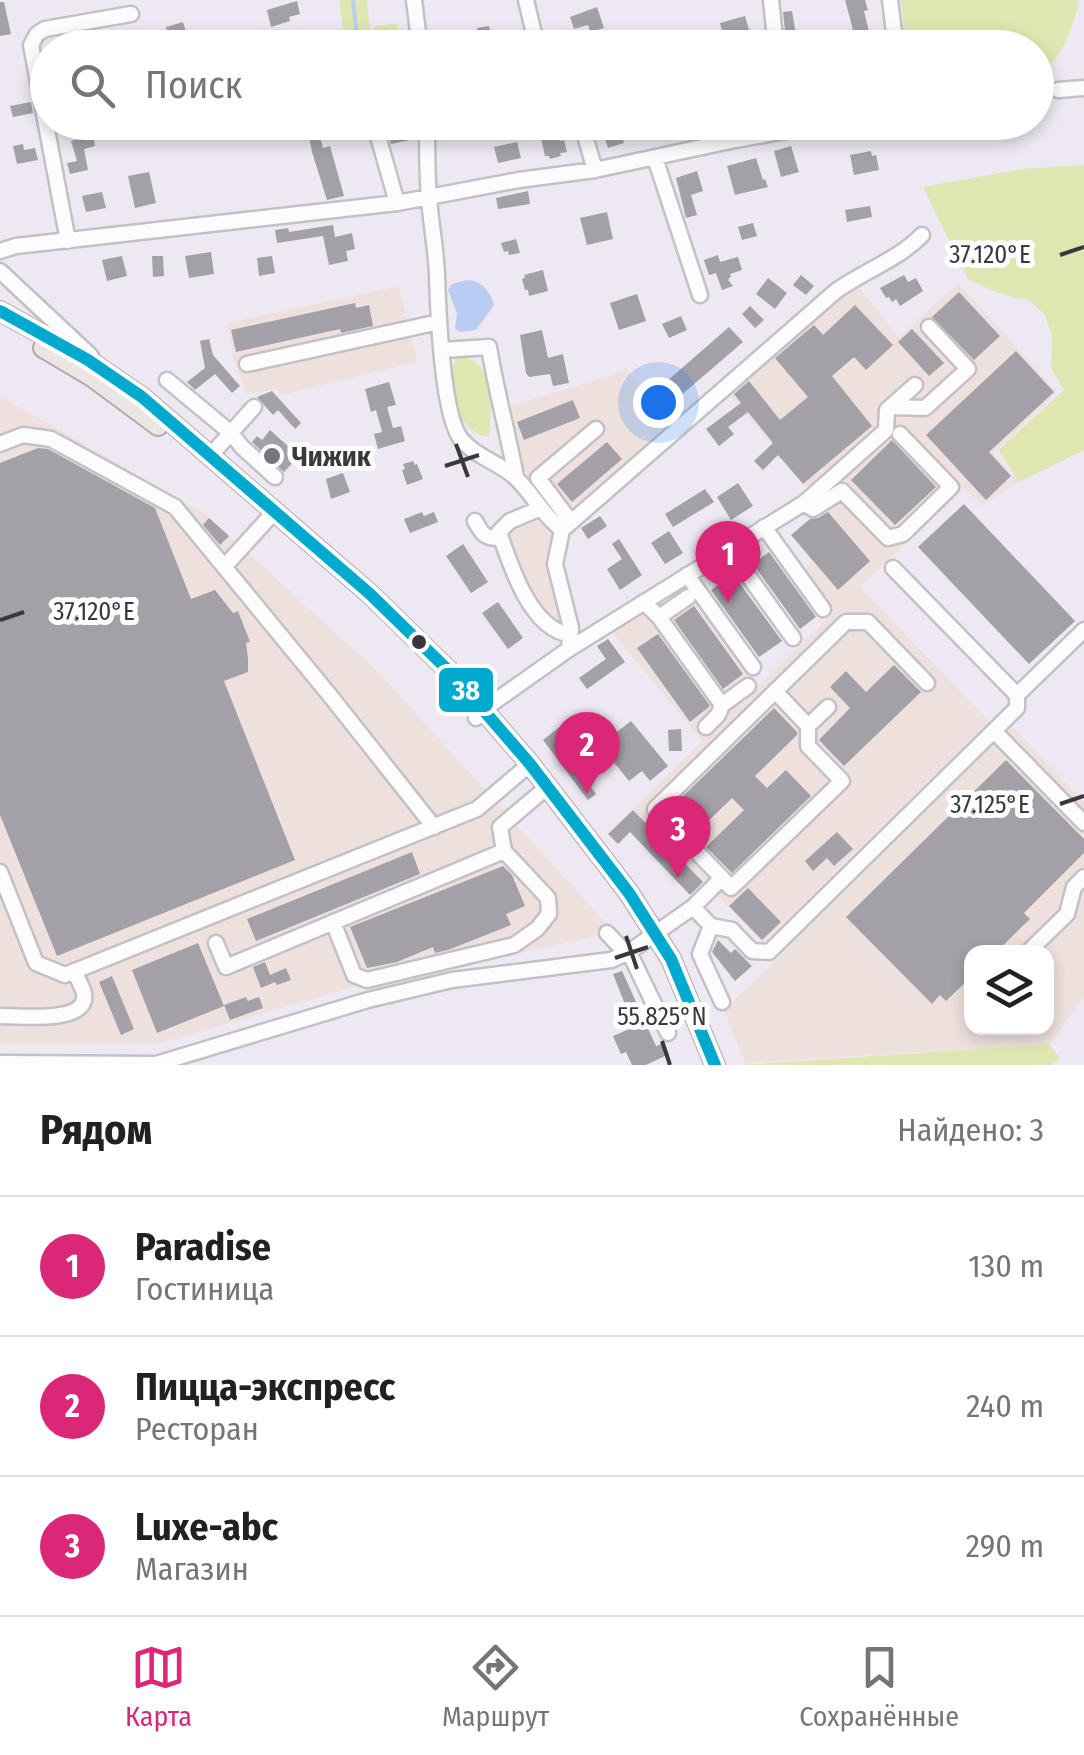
<!DOCTYPE html>
<html lang="ru">
<meta charset="utf-8">
<style>
:root{--surface:#fff;--page:#f6f6f6;--text:#202124;--muted:#757577;--line:#e0e0e0;--accent:#db2777}
body{margin:0;font-family:"Fira Sans Condensed",sans-serif;background:var(--page);color:var(--text)}
.controls{position:absolute;right:30px;bottom:30px;display:grid;overflow:hidden;border-radius:20px;box-shadow:0 5px 15px #0003}
.controls button{width:90px;height:90px;display:grid;place-items:center;padding:0;border:0;border-bottom:2px solid var(--line);background:var(--surface);color:var(--text);font:50px sans-serif}
.you{position:absolute;left:658px;top:402px;width:35px;height:35px;margin:-25px;border:8px solid #fff;border-radius:50%;background:#1a73e8;box-shadow:0 0 0 15px #1a73e833}
.badge{display:grid;place-items:center;width:65px;height:65px;border-radius:50%;background:var(--accent);color:#fff;font-size:32px;font-weight:700}
.pin{position:absolute;translate:-50% -82px;filter:drop-shadow(0 2px 5px #0008)}
.pin::after{content:'';position:absolute;top:52px;width:35px;height:30px;background:inherit;clip-path:polygon(0 0,100% 0,50% 100%)}
.list{margin:0;padding:0;list-style:none}
h2{display:flex;justify-content:space-between;align-items:center;height:130px;margin:0;padding:0 40px;font-size:42px}
h2 small{font-size:32px;font-weight:400;color:var(--muted)}
.list li{display:grid;grid-template-columns:65px 1fr auto;gap:30px;align-items:center;box-sizing:border-box;height:140px;padding:0 40px;border-top:2px solid var(--line)}
.list b{display:block;font-size:38px;white-space:nowrap}
.list p{margin:0;font-size:32px;white-space:nowrap;color:var(--muted)}
.list em{font-size:32px;font-style:normal;color:var(--muted)}
.icon{flex:none;width:55px;height:55px;fill:none;stroke:currentColor;stroke-width:2;stroke-linecap:round;stroke-linejoin:round}
.map{position:relative;flex:none;width:1084px;height:1065px;overflow:hidden}
.search{position:absolute;background:var(--surface);box-shadow:0 5px 15px #0003;left:30px;right:30px;top:30px;height:110px;display:flex;align-items:center;gap:25px;box-sizing:border-box;padding:0 35px;border-radius:55px;color:var(--muted);font-size:38px}
.sheet{height:550px;background:var(--surface)}
nav{display:flex;justify-content:space-around;align-items:center;box-sizing:border-box;height:140px;border-top:2px solid var(--line);background:var(--surface);font-size:28px;color:var(--muted)}
nav a{display:grid;justify-items:center;gap:5px}
nav .on{color:var(--accent)}
.map>svg:first-child{display:block}
.industrial{fill:#eee1dd;fill-rule:evenodd}
.green{fill:#e0e6b2}
.water{fill:#bbccf2}
.lines{fill:none;stroke-linecap:round;stroke-linejoin:round}
.stream{stroke:#bbccf2;stroke-width:4}
.building{fill:#a3a0a8}
.minor-casing{stroke:#c4c0c7;stroke-width:19}
.major-casing{stroke:#b4aaa9;stroke-width:22}
.minor{stroke:#fcfcfd;stroke-width:14}
.major{stroke:#ebe6e4;stroke-width:18}
.bus-1-casing{stroke:#fff;stroke-width:20}
.bus-1{stroke:#00a9ce;stroke-width:12}
.ticks{fill:none;stroke:#3b373e;stroke-width:4}
.poi-dot{fill:#79757d;stroke:#fff;stroke-width:4}
.bus-dot{fill:#3b373e;stroke:#fff;stroke-width:4}
.labels{text-anchor:middle;stroke-width:10;stroke-linejoin:round;paint-order:stroke}
.poi-label{font-size:28px;font-weight:bold;fill:#3b373e;stroke:#fff;text-anchor:start}
.ticks-label{font-size:25px;text-anchor:middle;fill:#3b373e;stroke:#fff;stroke-width:10;stroke-linejoin:round;paint-order:stroke}
.line-badge{stroke:#fff;stroke-width:4}
.badge-label{font-size:28px;text-anchor:middle;font-weight:bold;fill:#fff}
</style>
<div class="map">
<svg width="1084" height="1065" viewBox="0 0 1084 1065">
<rect width="100%" height="100%" fill="#ede8f2"/>
<path class="industrial" d="M958,283L1057,392L993,453L1019,482L982,506L965,488L860,587L989,721L763,943L633,809L702,741L612,632L686,585L759,685L833,613L803,571L813,562L791,535L823,507L729,394L856,284L899,337Z
M399,286L417,362L281,395L277,389L247,394L233,357L227,323Z
M626,368L671,425L571,512L559,515L523,469L508,407L612,375Z
M0,396L206,514L380,674L614,932L466,965L354,987L161,1043L0,1044Z
M528,519H535L542,524L550,534L552,544L550,583L565,621L556,626L540,610L504,534L513,524Z
M1012,726L1084,802V997L1049,1044L745,1063L724,1011ZM972,952H1046V1028H972Z"/>
<path class="green" d="M340,0H367L372,47H349L343,33Z
M901,0H1077L1079,5C1069,31 1064,61 1037,74L1036,48L906,47Z
M397,23L400,39L375,43L373,27Z
M1084,165V450L1019,482L998,450L1064,390L1051,368L1052,335L1044,314L1027,299L1015,298L993,291L968,279L923,187L1022,169Z
M457,357C496,356 491,409 489,437C456,433 442,382 457,357Z
M1049,1044L1060,1058L1051,1065H745Z"/>
<path class="water" d="M467,280C482,281 491,292 494,305L476,330L460,332L455,329L457,313L448,290L452,284Z"/>
<g class="lines">
<path class="stream" d="M353,0L358,48"/>
</g>
<path class="building" d="M845,0H865L868,10L864,11L873,48H846L842,32L853,30Z
M297,1L300,14L289,17L290,21L271,27L267,10Z
M0,2H4L11,34L0,36Z
M597,7L604,28L590,32L588,25L574,29L570,17Z
M792,11L796,35L799,48H787L783,12Z
M745,16L750,33L724,40L720,23Z
M183,22L188,39L170,44L166,27Z
M489,26L492,45L468,48L467,43H464L462,34L477,32V28Z
M31,102L33,113L13,117L10,106Z
M306,122H316L323,148L330,146L344,196L327,200L312,152Z
M600,122H618L624,143L608,148Z
M407,128L410,140L391,144L388,132Z
M557,130L560,141L564,140L567,152L560,153L561,156L550,159L549,156H545L540,134Z
M93,135L95,146L84,149L88,170L70,174L67,163L77,161L71,141Z
M517,142L521,158L498,163L494,147Z
M23,144L24,150L35,148L38,160L17,164L13,146Z
M791,146L799,172L781,177L774,151Z
M871,151L872,156L876,155L879,170L854,175L850,155Z
M756,158L763,180L765,179L768,187L735,195L727,166Z
M697,171L703,191L691,195L697,215L686,218L676,178Z
M149,172L156,203L135,208L128,176Z
M528,191L530,204L498,209L496,198Z
M102,192L106,208L86,212L82,196Z
M870,206L872,217L847,222L845,210Z
M607,212L613,239L587,245L580,218Z
M753,223L757,236L742,240L738,227Z
M333,225L335,237L352,233L355,249L346,251L348,261L329,265L323,236L277,243L275,230L288,228L289,232Z
M516,239L520,253L509,255L508,251L504,252L501,243Z
M211,252L214,274L189,278L185,256Z
M718,255L720,262L738,257L742,270L730,274L731,276L728,280L733,286L722,290L716,273L709,275L704,260Z
M122,256L127,276L107,281L102,260Z
M152,256H163L164,276L153,277Z
M272,256L275,273L259,276L257,258Z
M543,270L548,291L529,296L528,290H525L522,279L525,278L524,275Z
M801,275L814,286L806,295L793,285Z
M904,275L908,282L916,278L923,291L900,306L896,299L892,302L889,297L886,298L880,288Z
M768,278L787,293L775,309L756,294Z
M959,292L1000,336L974,360L932,317Z
M637,294L646,321L619,330L610,303Z
M355,303L356,308L369,305L373,326L341,333L340,329L236,352L231,330Z
M855,305L893,345L866,370L854,357L832,376L872,426L803,484L778,455L763,470L754,461L773,443L748,412L728,427L734,434L719,446L706,429L741,403L734,394L749,381L780,420L808,397L775,358L814,325L823,335Z
M750,306L764,320L755,328L742,314Z
M681,316L687,330L669,338L662,324Z
M729,327L743,342L679,397L666,382Z
M912,329L944,363L929,376L898,342Z
M542,330L548,358L563,354L569,383L553,386L550,374L529,377L526,373L520,335Z
M209,339L213,355L240,386L232,393L215,374L195,390L187,382L205,368L200,341Z
M1016,351L1054,392L989,452L1011,476L986,500L926,435Z
M389,382L396,405L387,407L393,428L401,426L405,441L378,449L374,434L382,432L376,410L371,412L365,389Z
M272,391L301,423L295,429L278,410L273,415L257,397Z
M573,400L580,418L524,440L517,422Z
M270,430L299,456L284,472L252,442L257,436L262,440Z
M892,440L936,487L895,525L851,480Z
M607,442L622,459L572,502L557,484Z
M38,448L48,449L155,508L191,599L215,590L233,613L238,611L250,642L246,643L248,658V672L224,681L295,860L57,956L0,815V463Z
M413,461L415,465L417,464L423,479L407,485L402,470L405,469L403,464Z
M343,473L350,492L331,499L326,479Z
M738,483L753,506L731,520L717,497Z
M705,489L714,502L673,527L665,514Z
M964,504L1075,621L1029,664L918,547Z
M422,512L424,516L434,512L438,522L410,533L404,519Z
M828,512L870,561L838,590L791,535L810,519L818,518Z
M600,516L607,526L588,539L581,528Z
M209,518L229,536L220,545L203,525Z
M669,531L683,553L665,564L651,543Z
M619,539L642,575L620,590L607,569L622,559L612,544Z
M463,544L488,582L471,593L446,556Z
M769,552L816,617L800,629L753,564Z
M733,574L782,641L759,657L711,590Z
M498,602L523,638L508,649L482,613Z
M694,606L743,674L723,689L674,620Z
M658,634L710,706L690,722L637,648Z
M608,639L625,662L587,689L579,678L606,659L597,646Z
M894,665L921,692L844,766L819,740L850,708L830,687L846,671L866,692Z
M774,708L797,732V735L755,776L767,788L786,770L811,796L732,873L706,847L744,810L732,798L699,830L674,805Z
M582,716L593,731L581,740L578,736L562,748L596,794L588,800L543,740L567,721L570,725Z
M631,721L668,766L650,781L642,771L629,781L600,745Z
M681,729L682,751H669L668,730Z
M1006,760L1084,839V853L1024,913L1030,919L996,952H972V976L946,1001L940,995L932,1004L846,917Z
M633,810L703,882L690,895L630,832L618,844L608,834Z
M837,832L853,849L834,866L827,858L813,871L805,861Z
M412,852L420,874L256,941L247,919Z
M503,866L512,875L525,906L506,914L511,925L448,950L435,953L433,947L397,962L367,968L350,927Z
M748,888L781,922L762,940L729,906Z
M718,940L731,953L735,949L752,966L735,981L712,952Z
M198,943L224,1006L157,1033L132,970Z
M265,962L270,975L286,968L291,980L277,985L275,982L261,988L253,967Z
M622,971L656,1046L664,1043L669,1054L646,1065H632L626,1052L621,1054L613,1036L634,1027L613,974Z
M112,976L134,1029L121,1035L99,982Z
M246,997L248,1001L259,997L263,1008L230,1020L224,1005Z"/>
<g class="lines">
<defs>
<path id="minor" d="M414,0L420,48
M526,0L534,34L541,48
M771,0L776,48
M890,0L896,48
M1058,90L1084,88
M374,122L397,203
M427,122C427,148 427,174 429,199C431,224 436,249 437,275C438,308 442,415 461,439C475,457 501,463 517,479C534,496 542,514 562,530L836,291C864,271 899,259 922,235
M581,122L595,170
M655,158L700,295
M68,241L31,45L37,34L45,29L131,14
M0,251L16,246L397,203L519,180L595,170L735,140L837,122
M0,271L91,356
M443,350L489,347C496,391 508,433 516,477
M247,364L439,322
M167,380L231,433L242,447L275,477
M891,407L925,408L968,369L929,327
M0,444L23,435L51,439L175,507L332,698L434,827
M211,455L254,407
M804,503L886,430L887,410L915,385
M539,509L510,521L499,532C510,564 530,628 568,634
M475,521C482,534 485,539 501,538
M571,522L538,478L596,429
M764,527L823,609
M729,549L793,638
M225,566L275,511
M687,575L753,667
M644,602L659,617L688,597
M659,617L722,705L748,686
M569,649L804,503L813,509L842,491L888,538L903,534L951,487L900,434
M1017,695L1084,630
M476,718L494,702L569,649L571,628L555,564L562,530
M808,726L828,707
M706,727L718,715L722,705
M994,731L1084,823
M0,872L36,963L65,975L477,809L530,764
M722,878L731,888L842,781L808,746V726L775,691
M693,907L711,926L732,930L752,951L769,952L1017,708V695L893,568
M333,922L354,975L367,980L514,945L537,929L549,914L548,898L504,851
M711,926L700,954L722,1002
M607,933L626,953
M216,943L226,967L504,851L500,827L539,794
M629,952L668,1033
M1028,952L1067,914L1074,887L1084,877
M0,1016C19,1016 89,1024 84,994C83,987 77,978 74,971
M0,1063L156,1064L368,1000L452,980L611,960L629,952L693,907L722,878L655,809L846,622H868L927,683"/>
<path id="major" d="M0,311L88,360L142,397L370,594L454,676L530,764L629,893L671,959L715,1065
M43,348L92,377L158,426"/>
</defs>
<use href="#minor" class="minor-casing"/>
<use href="#major" class="major-casing"/>
<use href="#minor" class="minor"/>
<use href="#major" class="major"/>
<defs>
<path id="bus-1" d="M0,311L88,360L142,397L370,594L454,676L530,764L629,893L671,959L715,1065"/>
</defs>
<use href="#bus-1" class="bus-1-casing"/>
<use href="#bus-1" class="bus-1"/>
</g>
<path class="ticks" d="M1060,255L1084,247M456,444L468,477M445,466L479,455M0,620L24,612M1060,804L1084,796M626,936L637,969M615,958L648,947M662,1041L670,1065"/>
<circle class="poi-dot" cx="272" cy="456" r="10"/>
<circle class="bus-dot" cx="419" cy="642" r="9"/>
<g class="labels">
<g class="poi-label">
<text x="292" y="466">Чижик</text>
</g>
</g>
<g class="ticks-label">
<text x="990" y="263">37.120°E</text>
<text x="94" y="620">37.120°E</text>
<text x="990" y="813">37.125°E</text>
<text x="662" y="1025">55.825°N</text>
</g>
<rect class="line-badge" x="437" y="666" width="58" height="48" rx="10" fill="#00a9ce"/>
<g class="badge-label">
<text x="466" y="700">38</text>
</g>
</svg>
<div class="controls">
<button><svg class="icon" aria-label="layers" viewBox="0 0 24 24"><path d="M12 4l9 5-9 5-9-5zM3 14l9 5 9-5"/></svg></button>
</div>
<div class="you"></div>
<div class="pin badge" style="left:728px;top:603px">1</div>
<div class="pin badge" style="left:587px;top:794px">2</div>
<div class="pin badge" style="left:678px;top:878px">3</div>
<div class="search"><svg class="icon" aria-label="search" viewBox="0 0 24 24"><circle cx="10" cy="10" r="6"/><path d="M15 15l6 6"/></svg>Поиск</div>
</div>
<section class="sheet">
<h2>Рядом<small>Найдено: 3</small></h2>
<ul class="list">
<li><span class="badge">1</span><div><b>Paradise</b><p>Гостиница</p></div><em>130 m</em></li>
<li><span class="badge">2</span><div><b>Пицца-экспресс</b><p>Ресторан</p></div><em>240 m</em></li>
<li><span class="badge">3</span><div><b>Luxe-abc</b><p>Магазин</p></div><em>290 m</em></li>
</ul>
</section>
<nav>
<a class="on"><svg class="icon" aria-label="map" viewBox="0 0 24 24"><path d="M3 6l6-2 6 2 6-2v14l-6 2-6-2-6 2zM9 4v14M15 6v14"/></svg>Карта</a>
<a><svg class="icon" aria-label="directions" viewBox="0 0 24 24"><path d="M12 3l9 9-9 9-9-9zM9 14v-3h6M13 9l2 2-2 2"/></svg>Маршрут</a>
<a><svg class="icon" aria-label="saved" viewBox="0 0 24 24"><path d="M7 4h10v16l-5-4-5 4z"/></svg>Сохранённые</a>
</nav>
